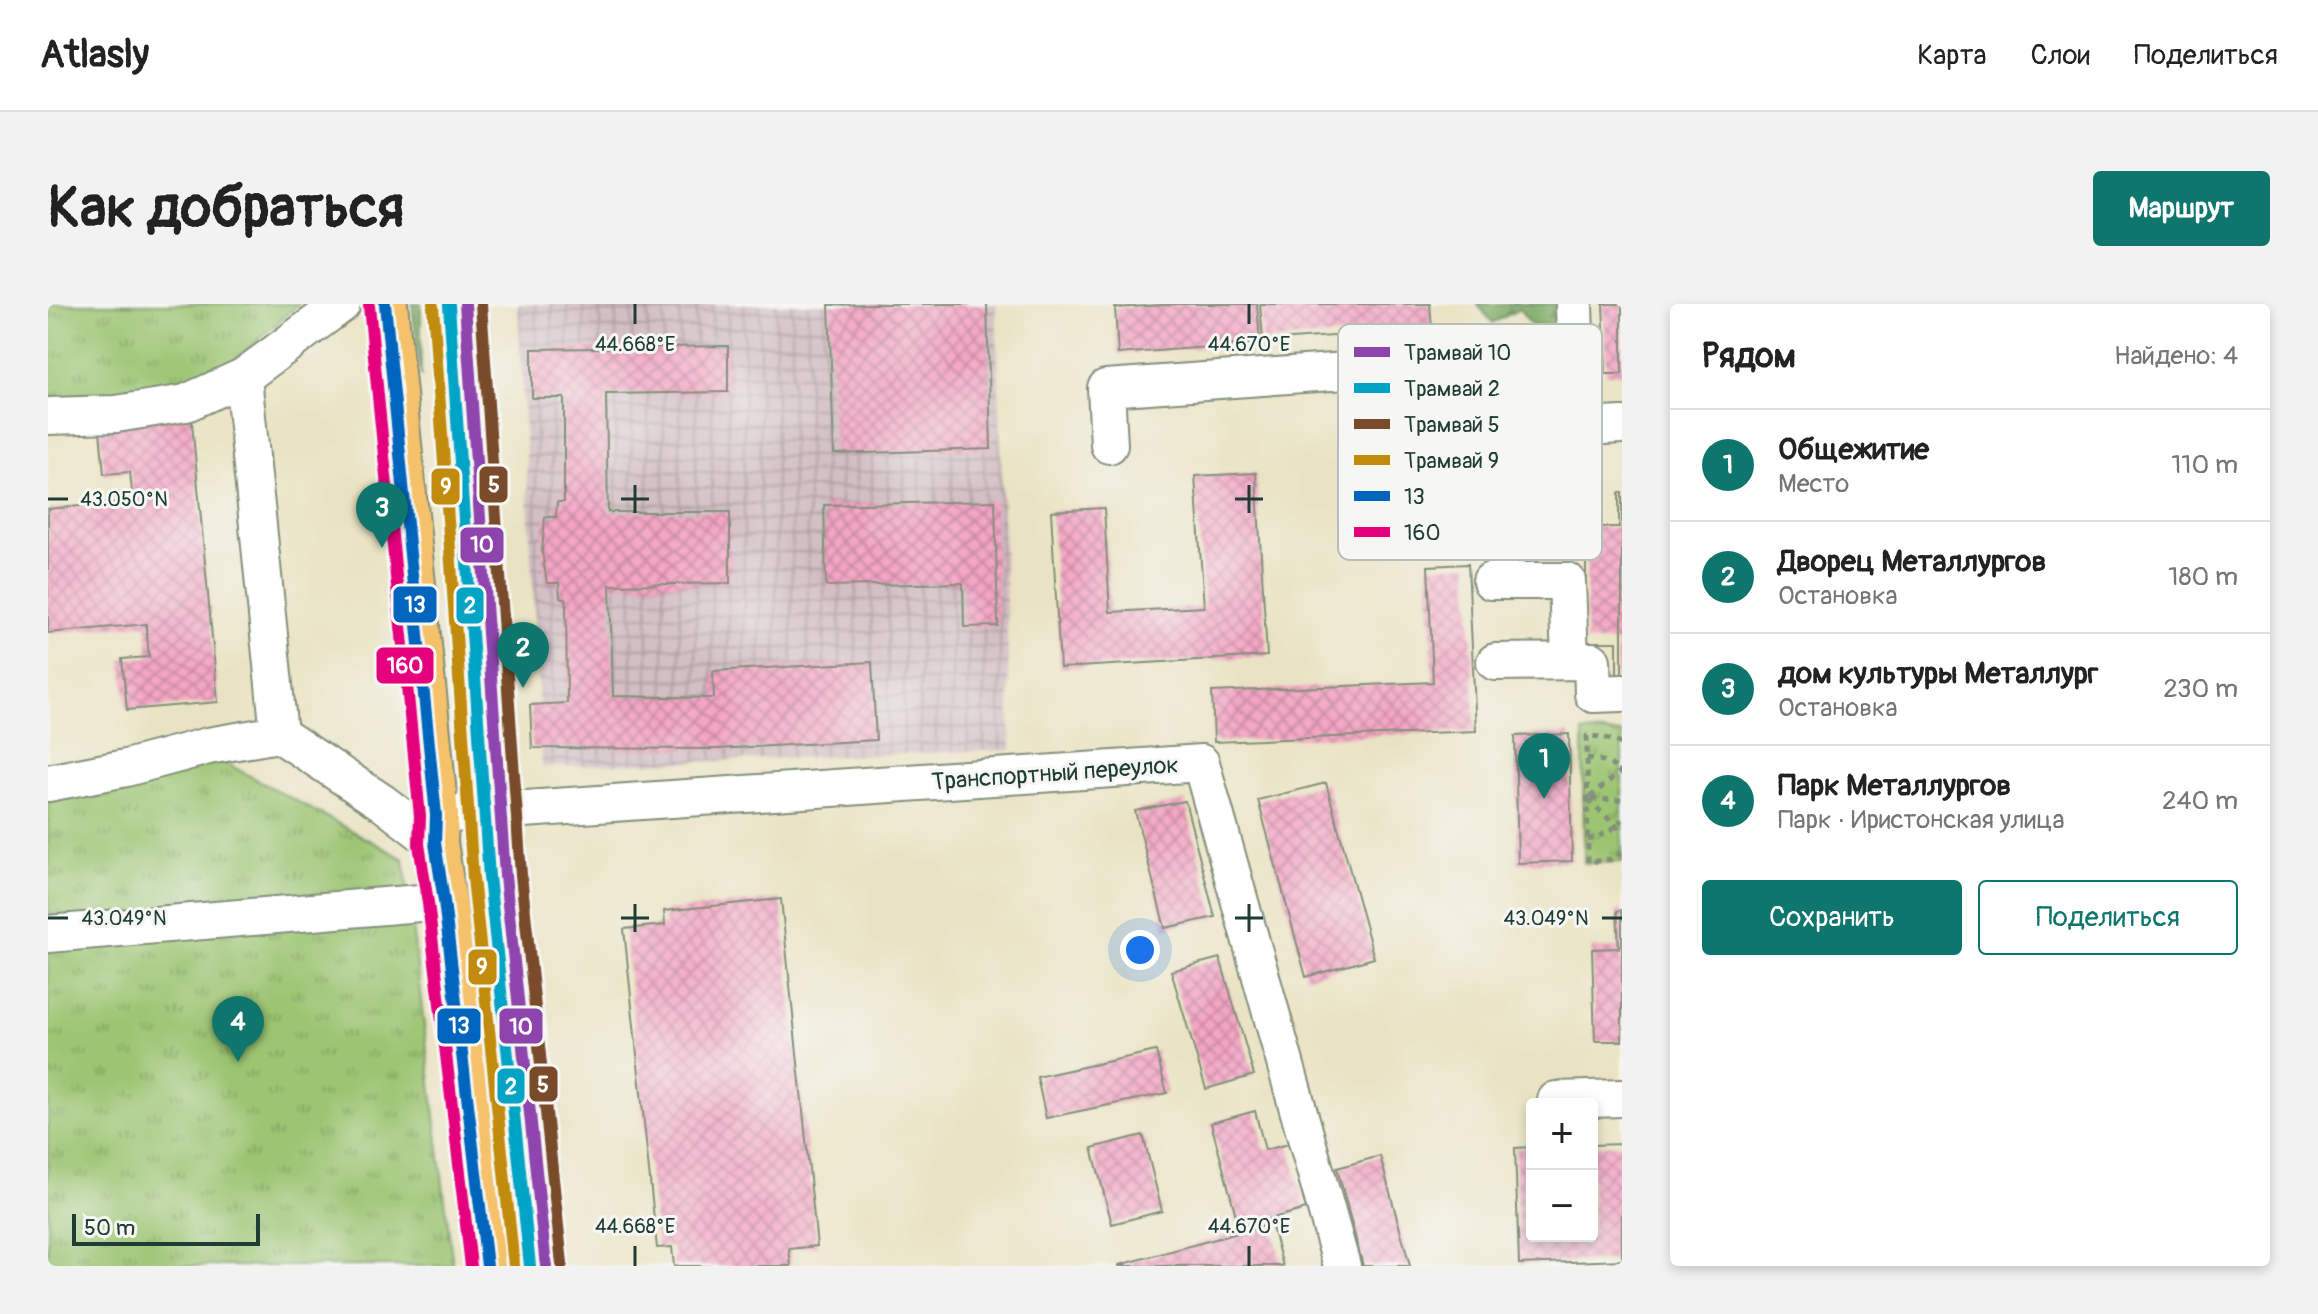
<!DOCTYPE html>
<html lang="ru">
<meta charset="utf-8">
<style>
:root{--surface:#fff;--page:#f2f2f2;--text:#222;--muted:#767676;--line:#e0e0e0;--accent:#0f766e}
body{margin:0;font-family:Pangolin,sans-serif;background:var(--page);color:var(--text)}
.controls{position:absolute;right:24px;bottom:24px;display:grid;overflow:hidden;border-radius:8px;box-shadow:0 4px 12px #0003}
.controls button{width:72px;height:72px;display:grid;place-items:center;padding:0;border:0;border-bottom:2px solid var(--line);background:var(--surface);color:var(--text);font:40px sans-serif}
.scale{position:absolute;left:24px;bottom:20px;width:188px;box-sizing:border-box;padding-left:8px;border:4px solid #1f3d34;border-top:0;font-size:22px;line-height:28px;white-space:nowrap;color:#1f3d34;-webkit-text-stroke:6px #f6f6f2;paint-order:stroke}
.you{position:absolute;left:1092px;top:646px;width:28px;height:28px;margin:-20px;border:6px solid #fff;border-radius:50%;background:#1a73e8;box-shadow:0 0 0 12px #1a73e833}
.badge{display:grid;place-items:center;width:52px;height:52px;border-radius:50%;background:var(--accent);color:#fff;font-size:26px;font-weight:700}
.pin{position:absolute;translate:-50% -66px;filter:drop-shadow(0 2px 4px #0008)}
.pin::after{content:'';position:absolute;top:42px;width:28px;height:24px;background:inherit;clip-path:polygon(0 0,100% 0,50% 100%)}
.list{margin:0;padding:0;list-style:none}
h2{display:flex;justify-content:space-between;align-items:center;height:104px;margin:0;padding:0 32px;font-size:34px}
h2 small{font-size:26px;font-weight:400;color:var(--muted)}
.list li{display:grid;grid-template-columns:52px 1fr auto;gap:24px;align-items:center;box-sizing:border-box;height:112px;padding:0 32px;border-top:2px solid var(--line)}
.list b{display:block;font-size:30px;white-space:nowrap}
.list p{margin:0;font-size:26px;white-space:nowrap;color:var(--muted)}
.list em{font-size:26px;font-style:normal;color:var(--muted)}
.actions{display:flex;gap:16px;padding:24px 32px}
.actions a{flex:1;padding:18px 0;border:2px solid var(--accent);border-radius:8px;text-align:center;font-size:28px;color:var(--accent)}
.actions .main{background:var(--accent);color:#fff}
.map{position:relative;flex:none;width:1574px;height:962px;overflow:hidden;border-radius:8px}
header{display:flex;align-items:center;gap:48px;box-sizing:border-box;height:112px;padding:0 40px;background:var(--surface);border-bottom:2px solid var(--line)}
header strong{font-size:38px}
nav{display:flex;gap:44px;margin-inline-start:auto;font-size:28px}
.intro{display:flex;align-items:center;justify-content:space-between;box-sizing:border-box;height:192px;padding:0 48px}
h1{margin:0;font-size:56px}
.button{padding:20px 36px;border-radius:8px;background:var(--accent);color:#fff;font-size:28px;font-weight:700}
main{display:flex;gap:48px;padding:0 48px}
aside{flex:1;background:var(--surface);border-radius:8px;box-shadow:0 4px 12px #0003}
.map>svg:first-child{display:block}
.industrial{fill:url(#industrial-grid)}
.forest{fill:url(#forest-firs);stroke:#4e744c;stroke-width:2}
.park{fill:url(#park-tufts);stroke:#5e8153;stroke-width:2}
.building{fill:url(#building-cross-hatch)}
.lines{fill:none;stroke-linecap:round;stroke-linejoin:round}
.minor-casing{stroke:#84907c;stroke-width:40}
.major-casing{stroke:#84907c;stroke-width:48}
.path{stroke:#84907c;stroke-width:5;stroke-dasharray:6 6;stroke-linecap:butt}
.minor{stroke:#fff;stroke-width:36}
.major{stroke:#f5c16b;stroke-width:44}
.bus-1-casing{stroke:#f6f6f2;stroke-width:18}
.bus-2-casing{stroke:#f6f6f2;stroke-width:18}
.bus-1{stroke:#0065bd;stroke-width:12}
.bus-2{stroke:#e5007d;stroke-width:12}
.tram-1-casing{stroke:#f6f6f2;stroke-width:18}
.tram-2-casing{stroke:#f6f6f2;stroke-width:18}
.tram-3-casing{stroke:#f6f6f2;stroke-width:18}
.tram-4-casing{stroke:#f6f6f2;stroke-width:18}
.tram-1{stroke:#8e44ad;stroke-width:12}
.tram-2{stroke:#02a4c6;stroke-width:12}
.tram-3{stroke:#7a4b2a;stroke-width:12}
.tram-4{stroke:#c18c0d;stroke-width:12}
.ticks{fill:none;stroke:#1f3d34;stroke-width:3}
.labels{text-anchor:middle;stroke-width:6;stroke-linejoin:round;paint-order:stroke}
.street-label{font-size:24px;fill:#1f3d34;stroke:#f6f6f2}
.key{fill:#f6f6f2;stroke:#b6beb9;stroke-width:2}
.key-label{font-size:22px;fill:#1f3d34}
.ticks-label{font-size:20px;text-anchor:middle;fill:#1f3d34;stroke:#f6f6f2;stroke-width:6;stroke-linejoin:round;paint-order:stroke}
.line-badge{stroke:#f6f6f2;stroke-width:3}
.badge-label{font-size:22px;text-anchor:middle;font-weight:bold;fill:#fff}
</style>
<header>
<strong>Atlasly</strong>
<nav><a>Карта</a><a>Слои</a><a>Поделиться</a></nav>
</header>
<div class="intro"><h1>Как добраться</h1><a class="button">Маршрут</a></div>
<main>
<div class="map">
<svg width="1574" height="962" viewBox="0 0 1574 962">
<defs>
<pattern id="industrial-grid" width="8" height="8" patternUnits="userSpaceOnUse" patternTransform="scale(2)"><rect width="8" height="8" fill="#d2bec3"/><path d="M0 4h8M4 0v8" fill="none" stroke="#aa9c9f"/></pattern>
<pattern id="forest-firs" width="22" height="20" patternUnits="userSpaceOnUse" patternTransform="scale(2)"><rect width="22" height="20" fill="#7daa64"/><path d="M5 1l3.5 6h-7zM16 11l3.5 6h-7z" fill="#668c53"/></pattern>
<pattern id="park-tufts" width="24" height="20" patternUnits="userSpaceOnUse" patternTransform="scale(2)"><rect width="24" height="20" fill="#9cc572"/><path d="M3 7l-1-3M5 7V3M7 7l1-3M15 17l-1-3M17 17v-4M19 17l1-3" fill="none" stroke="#7fa15e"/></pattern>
<pattern id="building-cross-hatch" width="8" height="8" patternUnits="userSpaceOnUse" patternTransform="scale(2)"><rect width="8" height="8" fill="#f4a6c4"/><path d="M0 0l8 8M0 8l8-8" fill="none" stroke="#c588a0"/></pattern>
</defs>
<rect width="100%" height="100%" fill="#f6f6f2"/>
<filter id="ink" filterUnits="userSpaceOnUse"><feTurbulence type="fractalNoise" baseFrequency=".0125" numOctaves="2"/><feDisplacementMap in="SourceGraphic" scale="16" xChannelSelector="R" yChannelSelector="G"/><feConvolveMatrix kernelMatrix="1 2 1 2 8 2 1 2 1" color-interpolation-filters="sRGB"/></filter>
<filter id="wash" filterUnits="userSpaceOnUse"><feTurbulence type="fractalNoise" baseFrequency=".006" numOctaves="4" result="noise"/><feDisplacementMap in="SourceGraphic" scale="32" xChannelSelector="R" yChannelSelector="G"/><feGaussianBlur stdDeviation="1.8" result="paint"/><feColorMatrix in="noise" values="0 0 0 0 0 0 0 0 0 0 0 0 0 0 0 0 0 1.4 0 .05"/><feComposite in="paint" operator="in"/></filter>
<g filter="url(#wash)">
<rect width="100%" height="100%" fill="#eae3c3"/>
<path class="industrial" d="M470,0H948L963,446L494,463Z"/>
<path class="forest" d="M364,0H373V73Z
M1429,0H1528L1519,22L1505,29L1486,24L1471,5L1445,19Z"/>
<path class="park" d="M0,0H251L138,99L0,95Z
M1535,428L1574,430V558L1536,559Z
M159,449L356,555L405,962H0V478Z"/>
<g id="blocks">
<path class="building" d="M826,0H939L943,145L786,150L781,1Z
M1131,0H1209L1212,39L1070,50L1067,4Z
M1212,0H1382L1384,25L1215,37Z
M1555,0H1574V70H1558Z
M680,42V88L558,90L560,208H682V279L562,281L565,392L666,394L665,367L824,358L828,436L669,445L484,444L482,401L519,399L518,296L512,294L511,279H499L494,248L497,213H508L509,198H516V94H484V45Z
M143,108L170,398L79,406L74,355L101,353L98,320L0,329V205L85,197L82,168L56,170L51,117Z
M1208,169L1219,352L1012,364L1003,207L1056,204L1062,308L1156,303L1147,172Z
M1571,189H1574V377H1569V338H1538V223H1571Z
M947,197L950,322L916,323L915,279L778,282L776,201Z
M1420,260L1428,427L1166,438L1164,388L1385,378L1380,262Z
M1521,430L1524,557L1470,559L1467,432Z
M1278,479L1326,654L1258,673L1210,496Z
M1137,497L1167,613L1117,624L1087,507Z
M733,595L769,942L741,945L743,962H626L624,943L609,944L576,625L617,621L616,607Z
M1574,606V737H1547L1544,645L1571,644L1569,607Z
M1172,654L1206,771L1158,785L1123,667Z
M1108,747L1119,789L998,814L989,773Z
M1207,807L1217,846L1241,840L1258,905L1191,923L1163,819Z
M1095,831L1114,907L1064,920L1044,844Z
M1574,840V956L1471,960L1467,844L1484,843V932H1544V841Z
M1332,852L1362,962H1315L1289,864Z
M1223,920L1235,962H1071V961Z"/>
</g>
</g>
<g filter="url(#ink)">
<use href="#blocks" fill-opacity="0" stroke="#84907c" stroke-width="2"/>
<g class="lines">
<defs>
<path id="minor" d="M294,0L195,73L231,430L335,499L387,539
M1526,0L1528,67
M0,112L68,110L138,99L195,73
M1061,141L1058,84L1383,61L1389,131L1574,121
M1443,277H1519L1522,356
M1447,358L1544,357L1545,390L1574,389
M0,479L78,464L160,442L231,430
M388,511L1153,459L1294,962
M0,630L396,597
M1508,796L1574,794"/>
<path id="major" d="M337,0L388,511L387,539L396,597L439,962"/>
</defs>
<use href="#minor" class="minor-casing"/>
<use href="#major" class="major-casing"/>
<path class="path" d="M1574,440L1555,433L1539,432L1540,558L1563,555L1574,548
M1539,454C1553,455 1564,459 1574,470
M1574,466L1540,495L1574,496
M1540,496L1574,527
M1540,536L1561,528L1574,516"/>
<use href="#minor" class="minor"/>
<use href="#major" class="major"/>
<defs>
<path id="bus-1" d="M337,0L388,511L387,539L396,597L439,962"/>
<path id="bus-2" d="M321,2L372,512L371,540L380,599L423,962"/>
</defs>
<use href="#bus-1" class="bus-1-casing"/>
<use href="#bus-2" class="bus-2-casing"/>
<use href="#bus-1" class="bus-1"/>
<use href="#bus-2" class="bus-2"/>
<defs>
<path id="tram-1" d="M417,0L457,572L498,962"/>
<path id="tram-2" d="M401,1L441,573L482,962"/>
<path id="tram-3" d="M433,0L473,571L514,960"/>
<path id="tram-4" d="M385,2L425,574L466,962"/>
</defs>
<use href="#tram-1" class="tram-1-casing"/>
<use href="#tram-2" class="tram-2-casing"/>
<use href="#tram-3" class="tram-3-casing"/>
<use href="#tram-4" class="tram-4-casing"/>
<use href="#tram-1" class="tram-1"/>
<use href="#tram-2" class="tram-2"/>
<use href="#tram-3" class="tram-3"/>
<use href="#tram-4" class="tram-4"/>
</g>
</g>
<path class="ticks" d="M587,0V20M1201,0V20M587,181V209M1201,181V209M0,195H20M573,195H601M1187,195H1215M587,600V628M1201,600V628M0,614H20M573,614H601M1187,614H1215M1554,614H1574M587,942V962M1201,942V962"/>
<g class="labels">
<g class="street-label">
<text transform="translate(1007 469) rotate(-4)" y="8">Транспортный переулок</text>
</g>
</g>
<rect x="1290" y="20" width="264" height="236" rx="12" class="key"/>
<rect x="1306" y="43" width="36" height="10" fill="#8e44ad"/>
<rect x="1306" y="79" width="36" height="10" fill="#02a4c6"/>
<rect x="1306" y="115" width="36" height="10" fill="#7a4b2a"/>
<rect x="1306" y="151" width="36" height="10" fill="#c18c0d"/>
<rect x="1306" y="187" width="36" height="10" fill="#0065bd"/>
<rect x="1306" y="223" width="36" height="10" fill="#e5007d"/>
<g class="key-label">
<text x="1356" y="56">Трамвай 10</text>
<text x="1356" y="92">Трамвай 2</text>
<text x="1356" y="128">Трамвай 5</text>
<text x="1356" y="164">Трамвай 9</text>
<text x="1356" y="200">13</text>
<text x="1356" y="236">160</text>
</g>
<g class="ticks-label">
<text x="587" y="47">44.668°E</text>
<text x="1201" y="47">44.670°E</text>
<text x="76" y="202">43.050°N</text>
<text x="76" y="621">43.049°N</text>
<text x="1498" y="621">43.049°N</text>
<text x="587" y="929">44.668°E</text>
<text x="1201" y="929">44.670°E</text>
</g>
<g class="line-badge">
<rect x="430" y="161" width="31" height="39" rx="8" fill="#7a4b2a"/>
<rect x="382" y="163" width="31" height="39" rx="8" fill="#c18c0d"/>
<rect x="411" y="222" width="46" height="38" rx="8" fill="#8e44ad"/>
<rect x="344" y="281" width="46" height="39" rx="8" fill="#0065bd"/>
<rect x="407" y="282" width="30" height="39" rx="8" fill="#02a4c6"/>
<rect x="327" y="342" width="60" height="39" rx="8" fill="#e5007d"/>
<rect x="419" y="644" width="31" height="38" rx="8" fill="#c18c0d"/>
<rect x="388" y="703" width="46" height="38" rx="8" fill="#0065bd"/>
<rect x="450" y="703" width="46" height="38" rx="8" fill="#8e44ad"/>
<rect x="480" y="761" width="31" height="38" rx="8" fill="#7a4b2a"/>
<rect x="448" y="763" width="30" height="38" rx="8" fill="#02a4c6"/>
</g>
<g class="badge-label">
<text x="446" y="188">5</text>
<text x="398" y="190">9</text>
<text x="434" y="248">10</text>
<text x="367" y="308">13</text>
<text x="422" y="309">2</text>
<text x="357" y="369">160</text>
<text x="434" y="670">9</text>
<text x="411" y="729">13</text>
<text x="473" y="730">10</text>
<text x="495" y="788">5</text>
<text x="463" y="790">2</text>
</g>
</svg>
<div class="controls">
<button>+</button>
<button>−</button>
</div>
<div class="scale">50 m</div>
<div class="you"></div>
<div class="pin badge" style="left:1496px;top:495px">1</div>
<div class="pin badge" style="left:475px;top:384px">2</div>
<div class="pin badge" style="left:334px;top:244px">3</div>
<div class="pin badge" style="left:190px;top:758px">4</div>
</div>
<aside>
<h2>Рядом<small>Найдено: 4</small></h2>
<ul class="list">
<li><span class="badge">1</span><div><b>Общежитие</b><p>Место</p></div><em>110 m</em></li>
<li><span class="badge">2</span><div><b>Дворец Металлургов</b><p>Остановка</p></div><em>180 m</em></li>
<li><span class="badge">3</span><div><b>дом культуры Металлург</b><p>Остановка</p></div><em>230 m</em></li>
<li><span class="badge">4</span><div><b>Парк Металлургов</b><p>Парк · Иристонская улица</p></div><em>240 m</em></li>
</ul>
<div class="actions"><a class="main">Сохранить</a><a>Поделиться</a></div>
</aside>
</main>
